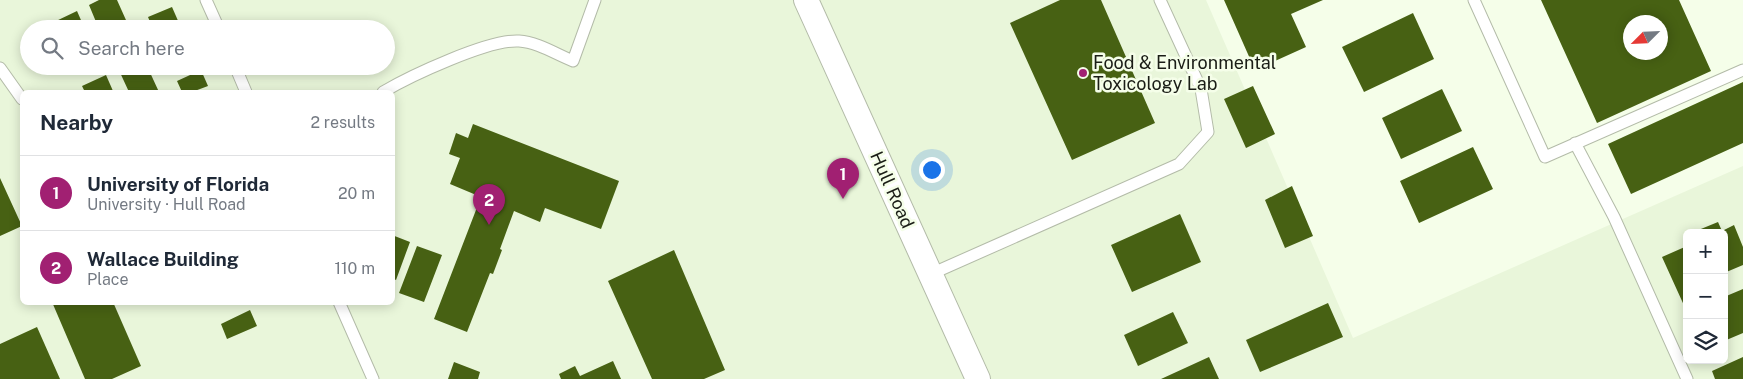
<!DOCTYPE html>
<meta charset="utf-8">
<style>
:root{--surface:#fff;--page:#f6f6f7;--text:#1f2937;--muted:#747a83;--line:#e0e1e3;--accent:#a12072}
body{margin:0;font-family:"Public Sans",sans-serif;background:var(--page);color:var(--text)}
.controls{position:absolute;right:15px;bottom:15px;display:grid;overflow:hidden;border-radius:8px;box-shadow:0 2px 12px #0003}
.controls button{width:45px;height:45px;display:grid;place-items:center;padding:0;border:0;border-bottom:1px solid var(--line);background:var(--surface);color:var(--text);font:25px sans-serif}
.compass{position:absolute;left:1623px;top:15px;width:45px;height:45px;border-radius:50%;background:var(--surface);box-shadow:0 2px 12px #0003;rotate:246deg}
.you{position:absolute;left:931px;top:169px;width:18px;height:18px;margin:-12px;border:4px solid #fff;border-radius:50%;background:#1a73e8;box-shadow:0 0 0 8px #1a73e833}
.badge{display:grid;place-items:center;width:32px;height:32px;border-radius:50%;background:var(--accent);color:#fff;font-size:16px;font-weight:700}
.pin{position:absolute;translate:-50% -41px;filter:drop-shadow(0 1px 2px #0008)}
.pin::after{content:'';position:absolute;top:26px;width:18px;height:15px;background:inherit;clip-path:polygon(0 0,100% 0,50% 100%)}
.list{margin:0;padding:0;list-style:none}
h2{display:flex;justify-content:space-between;align-items:center;height:65px;margin:0;padding:0 20px;font-size:21px}
h2 small{font-size:16px;font-weight:400;color:var(--muted)}
.list li{display:grid;grid-template-columns:32px 1fr auto;gap:15px;align-items:center;box-sizing:border-box;height:75px;padding:0 20px;border-top:1px solid var(--line)}
.list b{display:block;font-size:19px;white-space:nowrap}
.list p{margin:0;font-size:16px;white-space:nowrap;color:var(--muted)}
.list em{font-size:16px;font-style:normal;color:var(--muted)}
.icon{flex:none;width:28px;height:28px;fill:none;stroke:currentColor;stroke-width:2;stroke-linecap:round;stroke-linejoin:round}
.map{position:relative;flex:none;width:1743px;height:379px;overflow:hidden}
.search{position:absolute;background:var(--surface);box-shadow:0 2px 12px #0003;left:20px;top:20px;width:375px;height:55px;display:flex;align-items:center;gap:12px;box-sizing:border-box;padding:0 18px;border-radius:28px;color:var(--muted);font-size:19px}
.panel{position:absolute;background:var(--surface);box-shadow:0 2px 12px #0003;left:20px;top:90px;width:375px;height:215px;border-radius:8px}
.map>svg:first-child{display:block}
.built{fill:#e9f6da;fill-rule:evenodd}
.building{fill:#476113;fill-rule:evenodd}
.lines{fill:none;stroke-linecap:round;stroke-linejoin:round}
.service-casing{stroke:#b3bba8;stroke-width:13}
.minor-casing{stroke:#b3bba8;stroke-width:26}
.service{stroke:#fff;stroke-width:11}
.minor{stroke:#fff;stroke-width:24}
.poi-dot{fill:#a12072;stroke:#f5fee9;stroke-width:2}
.labels{text-anchor:middle;stroke-width:5;stroke-linejoin:round;paint-order:stroke}
.poi-label{font-size:18px;fill:#1a1d16;stroke:#f5fee9;text-anchor:start}
.street-label{font-size:18px;fill:#1a1d16;stroke:#f5fee9}
</style>
<div class="map">
<svg width="1743" height="379" viewBox="0 0 1743 379">
<rect width="100%" height="100%" fill="#f5fee9"/>
<path class="built" d="M0,0H1206L1353,338L1743,166V379H0ZM29,29H386V66H29ZM22,92H392V302H22ZM1687,233H1724V360H1687Z"/>
<path class="building" d="M99,0H117L130,29H99L89,5Z
M1060,0H1101L1155,123L1072,160L1010,23Z
M1224,0H1323L1291,14L1306,47L1255,70Z
M1541,0H1679L1711,71L1597,123ZM1630,22H1660V52H1630Z
M172,7L179,23L165,29H153L148,17Z
M77,11L84,27L80,29H57L54,22Z
M1413,13L1434,59L1364,92L1342,47Z
M117,66H147L159,92H129Z
M201,70L208,86L192,92H182L177,81Z
M106,75L113,91L109,92H85L82,86Z
M1743,82V143L1631,194L1608,144Z
M1253,86L1275,134L1246,148L1224,99Z
M1442,89L1462,131L1401,159L1382,118Z
M473,124L619,181L601,229L545,208L540,222L514,211L500,249L502,250L493,274L490,273L467,332L434,319L481,197L450,184L460,158L449,154L456,133L468,138Z
M1473,147L1493,189L1419,223L1400,181Z
M0,178L22,226L0,236Z
M1292,186L1313,236L1285,248L1265,200Z
M1180,214L1201,262L1132,292L1111,245Z
M1718,222L1722,231L1734,225L1743,247V265L1724,273V233H1697L1696,231Z
M392,235L410,242L396,280L392,278Z
M417,246L442,255L424,302L399,293Z
M1687,246V312L1662,257Z
M674,250L725,370L704,379H652L608,281Z
M1743,289V333L1724,341V297Z
M52,302H113L141,366L112,379H85Z
M1328,303L1343,337L1260,372L1246,340Z
M250,310L257,326L227,339L221,324Z
M1173,312L1188,343L1138,366L1124,335Z
M37,327L60,379H0V344Z
M1209,357L1219,379H1161Z
M1743,357V379H1715L1712,371Z
M613,361L621,379H561L559,374L575,366L580,376Z
M454,362L480,372L478,379H448Z"/>
<g class="lines">
<defs>
<path id="service" d="M206,0L219,29
M1474,0L1545,157L1743,70
M235,66L246,92
M0,68L22,99
M383,92C410,76 489,39 519,41C537,42 556,54 573,61L595,0
M1575,143L1614,217L1687,379
M931,274L1179,164L1208,132L1201,89L1160,0
M339,302L373,379"/>
<path id="minor" d="M806,0L978,379"/>
</defs>
<use href="#service" class="service-casing"/>
<use href="#minor" class="minor-casing"/>
<use href="#service" class="service"/>
<use href="#minor" class="minor"/>
</g>
<circle class="poi-dot" cx="1083" cy="73" r="5"/>
<g class="labels">
<g class="poi-label">
<text x="1093" y="69">Food &amp; Environmental<tspan x="1093" dy="21">Toxicology Lab</tspan></text>
</g>
<g class="street-label">
<text transform="translate(892 190) rotate(66)" y="6">Hull Road</text>
</g>
</g>
</svg>
<div class="controls">
<button>+</button>
<button>−</button>
<button><svg class="icon" aria-label="layers" viewBox="0 0 24 24"><path d="M12 4l9 5-9 5-9-5zM3 14l9 5 9-5"/></svg></button>
</div>
<svg class="compass" viewBox="-18 -18 36 36"><path d="M0-13l5 13h-10z" fill="#e53935"/><path d="M0 13l5-13h-10z" fill="#747a83"/></svg>
<div class="you"></div>
<div class="pin badge" style="left:843px;top:199px">1</div>
<div class="pin badge" style="left:489px;top:225px">2</div>
<div class="search"><svg class="icon" aria-label="search" viewBox="0 0 24 24"><circle cx="10" cy="10" r="6"/><path d="M15 15l6 6"/></svg>Search here</div>
<section class="panel">
<h2>Nearby<small>2 results</small></h2>
<ul class="list">
<li><span class="badge">1</span><div><b>University of Florida</b><p>University · Hull Road</p></div><em>20 m</em></li>
<li><span class="badge">2</span><div><b>Wallace Building</b><p>Place</p></div><em>110 m</em></li>
</ul>
</section>
</div>
